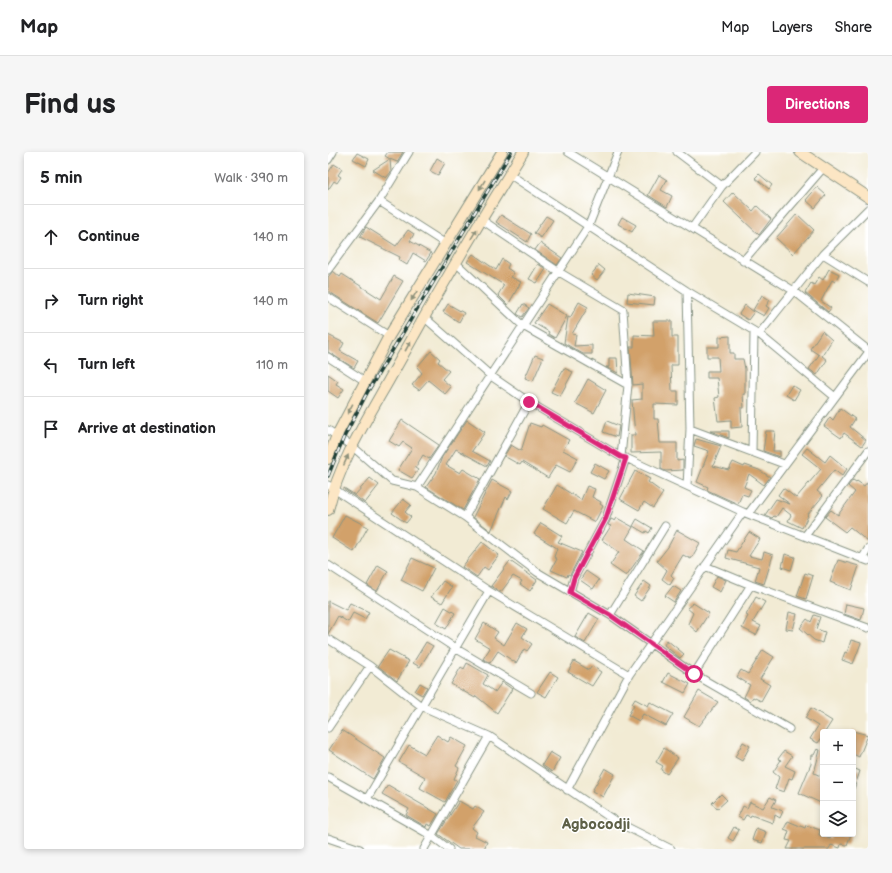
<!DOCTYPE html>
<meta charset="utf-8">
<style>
:root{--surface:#fff;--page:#f6f6f6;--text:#202124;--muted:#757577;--line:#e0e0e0;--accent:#db2777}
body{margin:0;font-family:"Balsamiq Sans",sans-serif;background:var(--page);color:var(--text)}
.controls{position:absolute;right:12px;bottom:12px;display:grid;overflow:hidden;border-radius:4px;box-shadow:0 2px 6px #0003}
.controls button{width:36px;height:36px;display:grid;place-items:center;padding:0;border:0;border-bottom:1px solid var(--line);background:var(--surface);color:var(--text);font:20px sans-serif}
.stop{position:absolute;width:12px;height:12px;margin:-9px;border:3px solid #db2777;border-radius:50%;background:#fff}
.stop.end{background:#db2777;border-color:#fff;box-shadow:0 1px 4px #0008}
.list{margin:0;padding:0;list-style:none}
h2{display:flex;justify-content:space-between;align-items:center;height:52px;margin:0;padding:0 16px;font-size:17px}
h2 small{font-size:13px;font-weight:400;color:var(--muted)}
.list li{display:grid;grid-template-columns:26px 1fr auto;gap:12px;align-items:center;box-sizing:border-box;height:64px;padding:0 16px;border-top:1px solid var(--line)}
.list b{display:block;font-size:15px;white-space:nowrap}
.list em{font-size:13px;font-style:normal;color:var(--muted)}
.icon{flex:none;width:22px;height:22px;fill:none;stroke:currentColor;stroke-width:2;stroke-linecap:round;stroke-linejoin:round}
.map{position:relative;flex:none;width:540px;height:697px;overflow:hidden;border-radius:4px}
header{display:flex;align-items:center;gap:24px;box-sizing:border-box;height:56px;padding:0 20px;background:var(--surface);border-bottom:1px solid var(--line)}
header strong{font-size:19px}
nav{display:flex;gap:22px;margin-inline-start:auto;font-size:14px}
.intro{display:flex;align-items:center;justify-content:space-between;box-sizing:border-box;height:96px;padding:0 24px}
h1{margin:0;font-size:28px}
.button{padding:10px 18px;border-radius:4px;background:var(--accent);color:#fff;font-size:14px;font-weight:700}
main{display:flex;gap:24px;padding:0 24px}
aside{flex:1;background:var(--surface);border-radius:4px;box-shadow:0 2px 6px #0003}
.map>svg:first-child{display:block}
.building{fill:#d2a16a}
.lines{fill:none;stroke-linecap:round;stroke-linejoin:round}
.street-casing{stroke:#889484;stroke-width:9}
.secondary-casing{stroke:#889484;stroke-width:12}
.street{stroke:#fff;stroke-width:7}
.secondary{stroke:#fce6c4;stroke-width:10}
.rail-casing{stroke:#1f3d34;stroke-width:3.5}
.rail{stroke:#fff;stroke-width:2;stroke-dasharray:6;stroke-linecap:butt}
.oneway{fill:#8e927c}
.route{stroke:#db2777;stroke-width:5}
.labels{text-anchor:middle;stroke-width:3;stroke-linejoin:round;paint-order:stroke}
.district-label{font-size:15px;font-weight:bold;fill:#5e6047;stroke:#fff}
</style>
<header>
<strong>Map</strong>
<nav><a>Map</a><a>Layers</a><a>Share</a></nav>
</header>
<div class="intro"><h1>Find us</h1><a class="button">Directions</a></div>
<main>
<aside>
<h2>5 min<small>Walk · 390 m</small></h2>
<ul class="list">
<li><svg class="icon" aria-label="ahead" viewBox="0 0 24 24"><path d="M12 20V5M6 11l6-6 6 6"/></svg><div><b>Continue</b></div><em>140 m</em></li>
<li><svg class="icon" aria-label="right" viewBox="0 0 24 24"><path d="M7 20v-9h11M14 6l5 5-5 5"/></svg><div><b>Turn right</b></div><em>140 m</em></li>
<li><svg class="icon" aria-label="left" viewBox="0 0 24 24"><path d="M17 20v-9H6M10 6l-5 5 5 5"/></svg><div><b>Turn left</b></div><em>110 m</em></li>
<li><svg class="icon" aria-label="arrive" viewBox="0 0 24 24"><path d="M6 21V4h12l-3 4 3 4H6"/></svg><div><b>Arrive at destination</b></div></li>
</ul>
</aside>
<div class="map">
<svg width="540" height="697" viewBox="0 0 540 697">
<rect width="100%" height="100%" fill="#fff"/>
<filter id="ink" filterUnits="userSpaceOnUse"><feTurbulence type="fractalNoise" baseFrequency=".025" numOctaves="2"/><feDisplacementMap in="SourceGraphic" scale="8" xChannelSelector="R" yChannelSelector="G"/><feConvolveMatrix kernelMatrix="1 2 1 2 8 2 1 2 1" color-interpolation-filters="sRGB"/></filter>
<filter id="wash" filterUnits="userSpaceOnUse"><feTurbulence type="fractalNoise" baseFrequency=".012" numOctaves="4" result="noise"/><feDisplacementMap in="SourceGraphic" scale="16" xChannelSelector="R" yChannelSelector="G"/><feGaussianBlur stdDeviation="0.9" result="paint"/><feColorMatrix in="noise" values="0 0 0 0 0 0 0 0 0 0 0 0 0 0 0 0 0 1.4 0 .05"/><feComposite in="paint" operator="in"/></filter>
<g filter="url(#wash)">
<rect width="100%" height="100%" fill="#f2ebd4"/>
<g id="blocks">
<path class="building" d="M60,0H75L69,10L62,7L63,20L58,26L45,18L62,7L57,4Z
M29,1L41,7L38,14L25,7Z
M109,6L117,11L110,23L102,19Z
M6,12L14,17L10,23L13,25L9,31L6,29L0,38V21Z
M431,22L444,33L441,37L427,26Z
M331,23L339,28L333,38L344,44L339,55L320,43Z
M489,35L498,43L487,56L478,48Z
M405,40L425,59L429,54L443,67L431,83L396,50Z
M469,62L486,78L465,102L448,86Z
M173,63L203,82L199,90L168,70Z
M218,64L225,68L213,86L206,81Z
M294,65L308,73L304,80L290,72Z
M38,75L68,94L80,78L86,82L82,89L103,101L98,109L85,101L79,113L71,108L72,105L32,85Z
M212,91L234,106L229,113L207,98Z
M145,102L168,118L174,107L181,112L179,116L186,121L183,125L193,130L180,153L170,143L176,133L139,110Z
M210,112L218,117L209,131L201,127Z
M271,113L277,118L269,128L263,123Z
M501,117L511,122L507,130L504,128L493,149L503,156L500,160L477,141L483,131L486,133L491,125L495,128Z
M5,119L12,125L14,122L53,147L66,124L75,129L50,171L0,139V125Z
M300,141L327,145L326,153L299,150Z
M434,143L442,148L438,154L441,156L436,164L425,158Z
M251,150L260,155L244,182L248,183L246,194L264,193V202H255L236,191L240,165L242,166Z
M120,152L136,161L131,170L115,160Z
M195,152L201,156L194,165L189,162Z
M219,152L239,164L227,186L220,182L221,180L206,171Z
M417,153L426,160L420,168L411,162Z
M325,169H344V185H350V213H343L344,239H350V253L326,252V267H330L332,291H349V309L355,308V318L337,319L333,317V300L303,301V283H307L304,248L314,247V232L305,233L302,195H306V183L326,184Z
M494,179L504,188L494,204L499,208L489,223L481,217L491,203L482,197Z
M0,183L16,191L12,199L30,209L26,216L0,200Z
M402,184V201H406V207H415L417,217V242H415L416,256H413L414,275L403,276V268L390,269L387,246L391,245L389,226H379V219H391L390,205H379V195H391V185Z
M103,199L112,207L110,210L121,219L114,227L123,235L117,242L100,228L91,238L84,233L94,221L89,215Z
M207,203L215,206L205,229L197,226Z
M281,206H289L290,221L278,215H281Z
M236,216L245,220L232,244L223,240Z
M0,222L10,229L8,232L16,237L10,246L0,239Z
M260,227L278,238L266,261L247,251Z
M464,233L472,238L466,248L458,243Z
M512,256L527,267L522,275L538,288L534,294L516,281L513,286L496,274L502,265L505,268Z
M74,268L111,293L101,307L95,303L87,316L90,318L84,326L70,318L84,296L75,290L71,295L61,289Z
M139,268L157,280L144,299L162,309L159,314L128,297L118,313L132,321L135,317L152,327L135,358L98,335L108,321L114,305Z
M279,269L291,274L289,285L275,280Z
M202,271L213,275L214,273L241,288L235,298L250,306L242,320L228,313L220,326L194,310L192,313L176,304L183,293L193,299Z
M382,279H401V286Z
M438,279H447L445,299H452V305L435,299Z
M368,287L393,294L385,314L401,318L405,310L416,315L417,313L431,318L442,325L436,333L421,322L416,335L423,338L420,344L414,342L410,352L379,338L380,335L369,330L381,299L366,294Z
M479,296L497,310L502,303L519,317L514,324L506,318L489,339L495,344L479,363L480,364L474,376L460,369L463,363L454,356L448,365L446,364L444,366L437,363L448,347L462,352L450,343L455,336L468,346L493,317L474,302Z
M267,311L281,319L276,327L262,320Z
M307,319L322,327L320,330L335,341L325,356L316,350L311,358L292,347Z
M42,326L51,333L37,351L16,337V336L27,343Z
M164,328L184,339L180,347L178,345L163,379L145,365Z
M525,328L528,330L529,329L536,334L540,329V390L522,375L517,380L497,365L503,358L510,363L527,340L520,334Z
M229,333L253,348L259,334L267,337L264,345L273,350L272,352L275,354L267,370L246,359L239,371L215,357Z
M75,347L83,353L77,360L83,365L78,371L64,361Z
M17,363L40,375L26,400L4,386Z
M289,366L305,375L298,387L316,399L298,424L282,413L291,400L274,388L283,374L280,373L283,367L287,369Z
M309,367L324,376L321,381L318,379L317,381L305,374Z
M213,371L234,384L230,390L254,400L242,423L240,422L239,425L223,418L229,407L226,405L229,396L206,382Z
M349,378L372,391L363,407L355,403L343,423L346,426L342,433L334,427L339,418L329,409L340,395Z
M421,380L432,387L421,404L434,407L436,400L445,403L436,432L427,429L431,415L398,406L400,398L408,400Z
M154,390L171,403L160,418L156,415L149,425L134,415Z
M457,402L467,405L463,418L454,415Z
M84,406L106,416L94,439L73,428Z
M510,408L531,414L523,438L502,430Z
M182,409L209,428L202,439L192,432L194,429L185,424L173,440L163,434Z
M50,413L60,419L49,439L39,433Z
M258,419L271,428L265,437L252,428Z
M477,421L485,424L478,447L469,444Z
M389,424L398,428L392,440L383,435Z
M115,429L124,435L114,451L103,445Z
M316,429L323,434L313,449L306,444Z
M345,434L353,439L346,450L337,444Z
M428,445L437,450L425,470L433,474L428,483L414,476L420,464L418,463Z
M0,449L18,458L22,451L41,460L37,467L25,461L20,470L10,464L0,482Z
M365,451L381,461L369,480L360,472L365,461L359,456Z
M518,452L536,456L533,468L516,462Z
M117,455L127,461L118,477L108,471Z
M461,460L469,462L465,478L458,477Z
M261,461L271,467L257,491L247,485Z
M486,463L492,465L488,477L497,480L494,491L486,488L472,476L479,467L483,470Z
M156,471L170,480L166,486L176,493L189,471L199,477L194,485L204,492L199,499L196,497L188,511L170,499L162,511L155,507L162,496L147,487Z
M339,488L356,502L352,506L336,493Z
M523,488L533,491L525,512L514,508L517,500L519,501Z
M98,490L105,494L92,515L85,511Z
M61,498L81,509L69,529L50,514Z
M435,498L446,505L432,527L442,533L433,549L425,545L422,549L416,545L422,533L409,525L413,518L420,522Z
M246,509L261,518L264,514L273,520L264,534L240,520Z
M139,511L160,523L155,532L167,540L174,530L184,537L169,561L148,544L147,546L123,532L133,515L136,517Z
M222,520L230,525L218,545L209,540Z
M340,521L362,532L357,541L335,530Z
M92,531L99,535L94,543L87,539Z
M371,539L390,550L371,574L356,565Z
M307,547L320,554L322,550L345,562L338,574L315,562L311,569L300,563L306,553L304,552Z
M483,556L504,569L497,580H495V584L490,591L482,587L490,574L477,566Z
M14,578L57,606L45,627L1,598Z
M525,579L540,583L531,605L525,602Z
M109,583L120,590L123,585L139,594L128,614L131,616L126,627L129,628L117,650L92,636L97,625L71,610L81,593L97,602Z
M415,590L422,594L414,609L407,605Z
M336,596L350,606L339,622L333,618L335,614L328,610Z
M489,597L492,598L486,621L495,625V652L471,641L483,612L484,603H486Z
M456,599L464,604L457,614L467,619L464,627L461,626L456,640L447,637L451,625L445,620L453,608L450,607Z
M222,600L232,606L224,620L214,613Z
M277,616L287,622L275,645L264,639Z
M525,616L532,619L526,637H525Z
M60,633L110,662L103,674L99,672L98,675L78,663L81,657L54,642Z
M393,642L399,648L389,657L384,651Z
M442,645L448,648L444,655L455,659L452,666L447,663L445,671L423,663L422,665L418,663L415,668L410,665L415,654L419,656L422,650L435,656Z
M131,649L145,657L147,654L156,660L144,676L149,680L147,684L159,690L156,697H131L110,682Z
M460,669L477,676L478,673L492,678L491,683L502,687L503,682L516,684L517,682H523L519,693L513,692L512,696L503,693L501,697H459L463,689L458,688L461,679L456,677Z
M406,675L411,678L405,689L400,686Z
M428,676L438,680L434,691L424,688Z"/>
</g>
</g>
<g filter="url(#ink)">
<use href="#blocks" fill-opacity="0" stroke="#889484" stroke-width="1"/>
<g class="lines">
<defs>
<path id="street" d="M240,0L466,139L540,198
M349,0L394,34
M0,8L5,0
M181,22L359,139L431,182L507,245
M51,49L118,92
M154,68L231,120L295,158L300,233L293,305
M364,76L394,34L427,0
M495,102L540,130
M415,109L496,15
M128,111L195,174L300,233
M0,118L51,49L81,0
M359,139L362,277L359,334
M0,145L61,184
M96,165L163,224L201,250L293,305L298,306L415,360
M431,182L495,102L540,57
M0,205L37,229
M362,277L456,312
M0,278L24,294L64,329L89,335L137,365L209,420L282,463L366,522L461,577
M424,300L426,181
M0,333L161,439L301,523
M89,335L261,73L290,0
M420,362L540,409
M137,365L201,250
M477,384L540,299
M534,407L540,397
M0,413L127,496L203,541
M377,414L423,433L540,476
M242,440L246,426L278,366L298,306
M282,463L337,374
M0,487L42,514L93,554L161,584L287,669L343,697
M366,522L423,433
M0,576L42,514
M0,625L104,684L121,697
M239,638L301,523L415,360L420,362L540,201
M39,647L161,439
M0,686L32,697
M96,697L161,584"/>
<path id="secondary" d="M472,0L540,45
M0,307L9,283L61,184L174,0
M0,358C12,308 41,264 66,219C107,145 150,72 195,0"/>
</defs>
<use href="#street" class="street-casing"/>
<use href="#secondary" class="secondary-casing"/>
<use href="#street" class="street"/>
<use href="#secondary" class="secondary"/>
<defs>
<path id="rail" d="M0,324L15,287L40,239L183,0"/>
</defs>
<use href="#rail" class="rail-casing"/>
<use href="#rail" class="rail"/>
</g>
<defs><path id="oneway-solid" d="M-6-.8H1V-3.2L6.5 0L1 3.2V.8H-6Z"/></defs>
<g class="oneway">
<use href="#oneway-solid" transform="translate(154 33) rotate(121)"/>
<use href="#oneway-solid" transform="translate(146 82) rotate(-59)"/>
<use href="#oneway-solid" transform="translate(86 144) rotate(122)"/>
<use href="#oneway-solid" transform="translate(80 194) rotate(-61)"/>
<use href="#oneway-solid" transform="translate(22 257) rotate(118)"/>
<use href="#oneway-solid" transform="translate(18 308) rotate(-66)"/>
</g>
</g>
<g class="lines" filter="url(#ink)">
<path class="route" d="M201,250L293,305L298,306L278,366L246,426L242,440L282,463L366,522"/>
</g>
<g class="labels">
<g class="district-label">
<text x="268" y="677">Agbocodji</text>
</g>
</g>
</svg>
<div class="controls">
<button>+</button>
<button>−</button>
<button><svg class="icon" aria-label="layers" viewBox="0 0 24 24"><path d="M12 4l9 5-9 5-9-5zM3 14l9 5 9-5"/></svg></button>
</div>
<div class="stop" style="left:366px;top:522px"></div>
<div class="stop end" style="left:201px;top:250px"></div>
</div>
</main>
